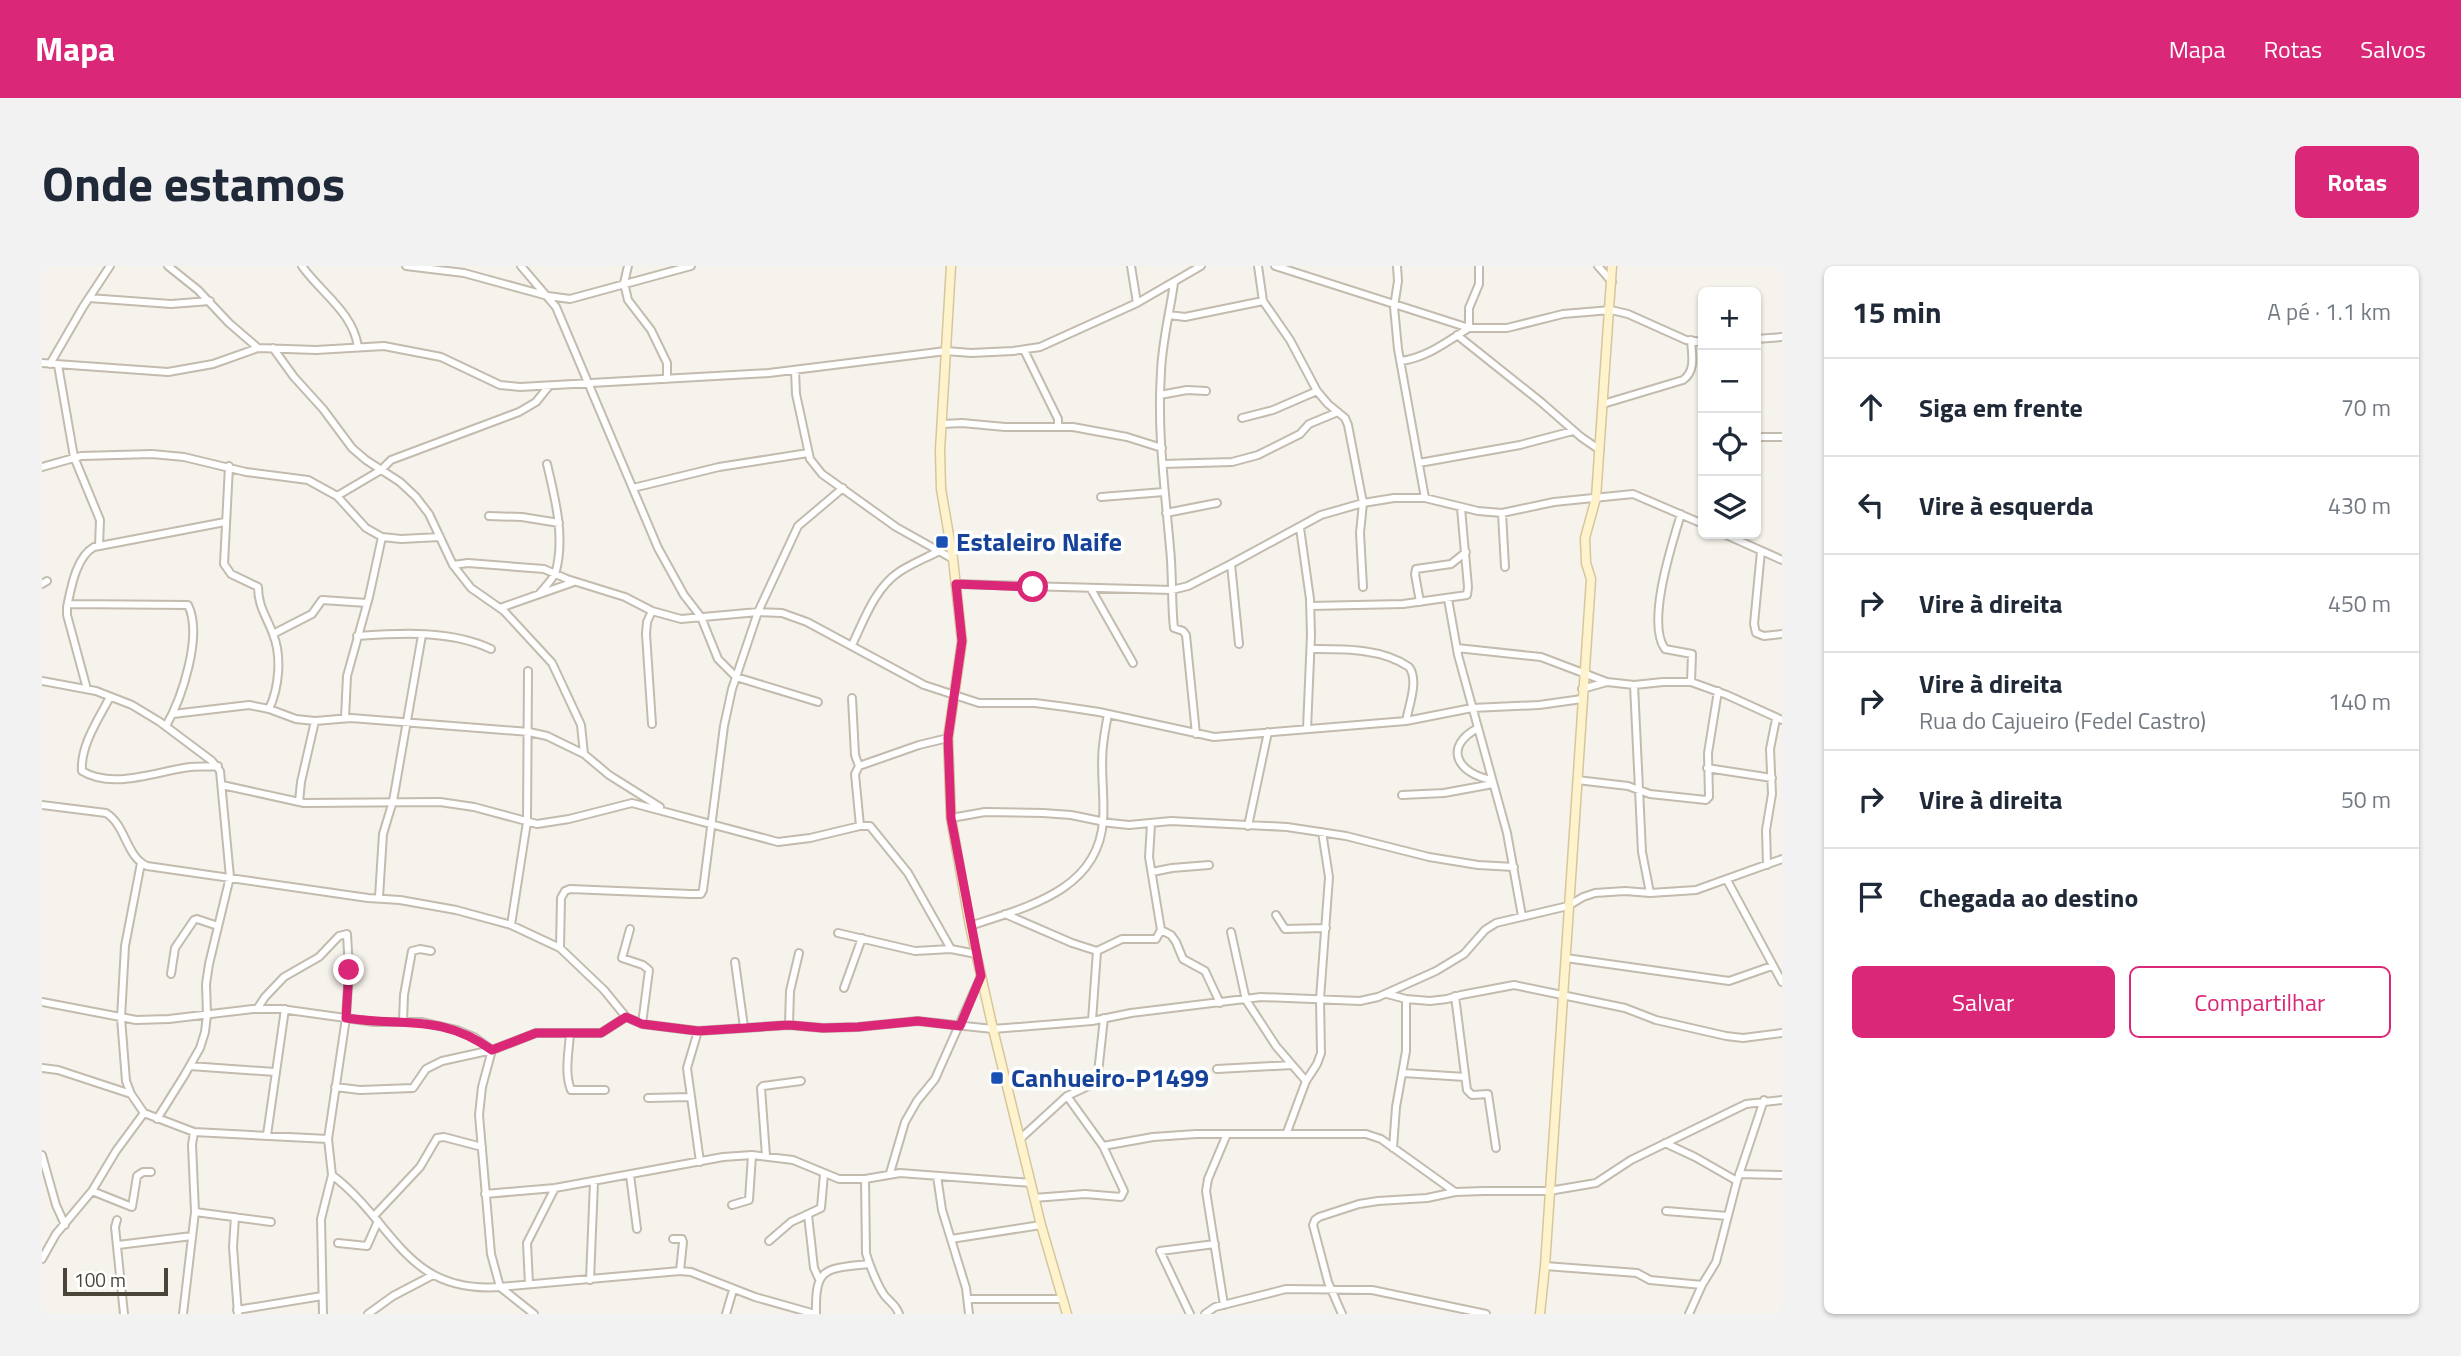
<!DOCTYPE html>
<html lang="pt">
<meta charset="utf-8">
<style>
:root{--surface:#fff;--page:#f2f2f3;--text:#1f2937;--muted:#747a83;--line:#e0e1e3;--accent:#db2777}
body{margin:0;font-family:"Titillium Web",sans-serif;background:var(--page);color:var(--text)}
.controls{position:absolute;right:21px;top:21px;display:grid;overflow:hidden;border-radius:10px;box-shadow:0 2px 5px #0004}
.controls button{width:63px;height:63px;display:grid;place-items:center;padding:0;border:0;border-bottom:2px solid var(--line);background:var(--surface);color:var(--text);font:35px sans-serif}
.scale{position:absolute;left:21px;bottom:18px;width:105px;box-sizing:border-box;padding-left:7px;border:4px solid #4b4439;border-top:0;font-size:19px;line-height:24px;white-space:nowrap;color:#4b4439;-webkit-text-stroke:5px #fff;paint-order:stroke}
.stop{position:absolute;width:21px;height:21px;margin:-16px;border:5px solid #db2777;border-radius:50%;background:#fff}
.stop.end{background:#db2777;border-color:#fff;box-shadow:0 2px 7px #0008}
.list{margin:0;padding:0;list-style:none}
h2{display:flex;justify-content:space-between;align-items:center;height:91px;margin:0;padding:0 28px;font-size:30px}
h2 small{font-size:23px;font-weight:400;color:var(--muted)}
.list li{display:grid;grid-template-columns:46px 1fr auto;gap:21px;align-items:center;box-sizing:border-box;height:98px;padding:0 28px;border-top:2px solid var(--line)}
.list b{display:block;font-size:26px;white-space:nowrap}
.list p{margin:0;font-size:23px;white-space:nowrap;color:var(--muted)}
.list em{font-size:23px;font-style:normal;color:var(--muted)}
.actions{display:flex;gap:14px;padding:21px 28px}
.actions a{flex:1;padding:16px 0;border:2px solid var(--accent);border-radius:10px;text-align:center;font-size:24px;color:var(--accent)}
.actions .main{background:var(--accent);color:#fff}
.icon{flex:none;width:38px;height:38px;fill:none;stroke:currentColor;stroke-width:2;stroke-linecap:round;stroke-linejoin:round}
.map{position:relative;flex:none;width:1740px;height:1048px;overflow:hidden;border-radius:10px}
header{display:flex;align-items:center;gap:42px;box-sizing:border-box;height:98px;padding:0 35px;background:var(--accent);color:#fff}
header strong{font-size:33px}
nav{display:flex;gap:38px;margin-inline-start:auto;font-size:24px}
.intro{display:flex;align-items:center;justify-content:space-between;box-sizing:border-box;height:168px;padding:0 42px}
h1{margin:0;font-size:49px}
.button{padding:18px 32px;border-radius:10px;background:var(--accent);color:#fff;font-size:24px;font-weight:700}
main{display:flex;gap:42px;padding:0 42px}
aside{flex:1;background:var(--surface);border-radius:10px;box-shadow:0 2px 5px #0004}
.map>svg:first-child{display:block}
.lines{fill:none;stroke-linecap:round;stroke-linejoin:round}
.street-casing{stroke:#c2bbae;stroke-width:10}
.secondary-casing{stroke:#d6c79b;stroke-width:11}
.street{stroke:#fff;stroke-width:6}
.secondary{stroke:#fff3cd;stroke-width:8}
.route{stroke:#db2777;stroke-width:9}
.transit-dot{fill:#1a4fb4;stroke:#fff;stroke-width:2.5}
.labels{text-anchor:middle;stroke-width:7;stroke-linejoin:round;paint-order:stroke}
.transit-label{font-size:26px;font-weight:bold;fill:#164399;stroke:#fff;text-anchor:start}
</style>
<header>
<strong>Mapa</strong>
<nav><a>Mapa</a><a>Rotas</a><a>Salvos</a></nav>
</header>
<div class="intro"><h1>Onde estamos</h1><a class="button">Rotas</a></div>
<main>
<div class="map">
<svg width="1740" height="1048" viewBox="0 0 1740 1048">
<rect width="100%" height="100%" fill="#f6f3ec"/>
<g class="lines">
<defs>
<path id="street" d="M126,0L156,24L187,57L216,82
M260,0C279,27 311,46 316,81
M364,0L422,7L506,30L528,33L649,0
M479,0L514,41L616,282L642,329L659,351L676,393L694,411L776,436
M586,0L582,17L586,34L609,64L625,97V113
M1089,0L1095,37
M1216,0L1221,35L1248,74L1275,125L1286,138L1303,152L1306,159L1321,237L1318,267L1321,321
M1233,0L1427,62H1465L1521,48L1569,44L1586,48L1644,74L1661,76
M1355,0L1356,15L1352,41L1356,83L1383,232
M1556,0L1570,16
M1132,17C1128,46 1120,76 1119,106C1115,165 1123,224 1128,282C1131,309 1129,336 1132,362L1141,365L1144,369L1154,468
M47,32L129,38L168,35
M1127,49L1143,51L1221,35
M1415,69L1499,136L1539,171L1558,184
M1714,73L1740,71
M231,82L252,111L281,143L310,182L324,194L358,216L374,231L387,248L411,299L429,322L462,345L510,397L539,459L542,488
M982,84L1016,153V160
M1359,95C1386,91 1404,76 1427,62V42L1437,18V0
M0,97L126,106L171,98L216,82L274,84L342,80L399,91L458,119L478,121L727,107L904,85L929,87L971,85L998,81L1095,37L1159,0
M8,98L41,41L68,0
M16,99L32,191L58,254L57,280
M753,104L754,128L768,193L780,208L854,261L911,293
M1118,129L1145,124L1164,125
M1561,138L1641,114C1654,105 1650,89 1649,74
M1200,152L1231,144L1275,125
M900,158L920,157L963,161H1031L1085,171L1120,182
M1716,171H1740
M1377,197L1478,179L1531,165
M1121,198L1190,196L1216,189L1258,168L1267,158L1296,146
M187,200L182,298L189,308L216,321C216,341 225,351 231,368C240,390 237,422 227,443
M0,201L39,190L110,188L142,191L204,206L266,214L295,230L324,262L340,271L359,273L398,271
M591,222L677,201L766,187
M295,230L339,204L349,194L477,146L494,136L507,120
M1059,231L1122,226
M1124,247L1175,237
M1460,247L1463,301
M1639,248C1630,278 1604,357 1623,383L1650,388L1649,416
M447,250L480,251L517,257
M1258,262L1268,333L1269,369L1265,463
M1682,268L1740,294
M1719,285L1712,358L1714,367L1722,370L1740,368
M1189,298L1197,378
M411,299L426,297L502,303L525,313L583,331L610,345L639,353L716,346L740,347L765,356L882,419L937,437H993L1024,441L1057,446L1172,471L1364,455L1430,442L1497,439L1540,433
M0,318L5,315
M914,318L1130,324L1146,320L1189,298L1279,249L1321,237L1352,232H1383L1436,245L1460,247L1512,236L1591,228L1661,258
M1049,323L1091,397
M498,327C503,321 512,312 514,305C523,270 513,232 505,198
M1406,333L1416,389L1465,567L1480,650
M1378,336L1373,308L1374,303L1409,298L1424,286
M26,338L146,339C161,369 140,432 124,460
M1268,340L1361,338L1425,329L1426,321L1419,242
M458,342L532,316
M610,345L605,356L604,368L610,458
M231,368L270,348L280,334L325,337
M315,370C359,367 409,364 449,383
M810,379C822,354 833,322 857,306C869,298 884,292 897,285
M1415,382L1499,391L1565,416L1592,419L1621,416H1649L1685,429L1740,454
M1269,383C1301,383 1340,382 1367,401C1377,414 1367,439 1364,455
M0,415L54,425L90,439L118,456L170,495L178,505L188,611L167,698L164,718L165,749L163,766L158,782L142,810L115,853
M1592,419L1600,586L1608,627
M45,423L25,349V341C29,322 34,291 52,281L183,256
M1540,423L1565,416
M68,431C57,452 38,480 40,505C71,524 115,505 148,501C157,500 167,501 176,500
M810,432L813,489L817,500
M131,448L207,439L227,443L254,453L273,455L309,452L487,466L505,470L542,488L567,509L618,541
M303,452L305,410L327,331L340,271
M1436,462C1400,481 1416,508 1450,514
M1665,502L1730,512
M1535,514L1586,520L1608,528L1664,534L1667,531L1666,487L1676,425
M180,519L262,537L398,536L432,541L495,558L527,553L590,537L736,576L768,572L818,560H828L866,607L909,683
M1360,529L1402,527L1451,518
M257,536L259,516L273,455
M0,539L64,547C84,559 84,591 105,600L326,632L358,634L414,644L469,659L518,682L562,724L584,751L600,758L656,765L747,759L781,762L816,761L875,755L951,763L1050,755L1089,747L1219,731L1318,735L1336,731L1394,705L1422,688L1443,664L1454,657L1526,640L1541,631L1553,627L1583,625L1608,627L1654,624L1740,593
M909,552L943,546L1001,547L1029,549L1068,557L1087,559L1129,555L1245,561L1304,570L1387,591L1436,599L1472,601
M818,560L813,508L817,500L877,479L906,472
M1206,560L1226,466
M99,597L83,680L79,752L84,815L89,828L102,847L152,866L286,873
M1725,599L1724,564L1730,528L1728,483L1734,453
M1110,606L1130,602L1167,599
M1685,614L1740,716
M337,631L341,568L351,535L380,369
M963,648L1030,677L1055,685L1080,673H1114L1119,664L1107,591L1109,558
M1234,649L1243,663L1284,662
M469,659L485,556L486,405
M928,660C984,641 1056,625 1061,555C1063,530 1058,505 1061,480C1062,469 1064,459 1066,448
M588,663L580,692L601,699L607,704L600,758
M1119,664L1129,669L1134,676L1141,693L1163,705L1178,737
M1189,666L1204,734L1234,780L1264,815
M796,667L873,685L909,683L934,688
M518,682L519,632L523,625L528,623L649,628H659L661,624L682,460L690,423L716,346L756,260L801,222
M1524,692L1687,715L1730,700
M693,696L702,761
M129,708L133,682L152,654L155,653L176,660
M802,722L820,672
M1345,728L1364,733V785L1354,841L1351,882
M1413,730L1425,824L1430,829L1446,828L1454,882
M1364,733L1388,735L1405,733L1419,729L1472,719L1583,742L1614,754L1684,770L1701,772L1740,767
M0,736L94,754L127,753L211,743H239L332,756H380L415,764L432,771L450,784L440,821L437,849L449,988L458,1021L492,1048
M215,743L223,731L242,711L277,691L297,670L305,668L307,704L304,752L286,873L290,909L279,953L281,1048
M1050,755L1055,685
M361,756L362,729L370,685L378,683L389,685
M747,759L748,725L757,687
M656,765L645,802L658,896
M528,767C527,785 522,807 529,824H563
M148,800L233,806
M0,802L16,804L89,828
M1175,803L1250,799
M1361,807L1423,811
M293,821L318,824L371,822L384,803L400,795L450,784L494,767H559L584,751
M606,832L649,831
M1245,866L1264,815L1275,798L1279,787L1278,733L1287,611L1280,566
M225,869L243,743
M978,873L1025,830L1055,816L1062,752
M1623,877L1653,891L1695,915
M1061,880L1111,871L1154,868H1324L1339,873L1413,926
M0,889L14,939L23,959
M724,890L719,822L721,820L759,815
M848,907L863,856L875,835L893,813L939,710
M1697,908L1740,909
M290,909C353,957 363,1028 458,1021L638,1005L649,1006L713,1031L773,1048
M588,909L595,963
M895,910L900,944L924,1022L927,1048
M823,913L824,987C827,998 836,1021 843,1030C849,1037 854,1039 857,1048
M50,925L90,941L95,910L101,906H109
M443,928L513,922L681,891L710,889L751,894L797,913H823L858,907L989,917
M992,932L1043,928L1079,931L1082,925L1061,880L1025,830
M690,939L707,934L710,889
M1624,945L1686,950
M153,946L229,956
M766,949L772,1002L777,1013
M332,950L378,901L395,872L402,871L440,881
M193,951L191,981L196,1048
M75,954L73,961L82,1048
M631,973H640L641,976L638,1005
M909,973L999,959
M727,975L749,956L779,942L782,908
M296,977L325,980L336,955
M76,979L150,970
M0,993L14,968L50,925L74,885L102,847
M1503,1000L1595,1007L1608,1014L1660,1019
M548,1014L552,916
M487,1018L485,977L513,922
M926,1033H1021
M1182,1039L1164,925L1166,913L1185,868
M195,1044L280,1030
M141,1048L153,946L150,879L152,866
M326,1048L351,1030L391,1009
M684,1048L691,1024
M774,1048C773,1000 783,1003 827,998
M1148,1048L1118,985L1173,978
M1163,1048L1173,1041L1244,1023L1330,1024L1444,1048
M1300,1048L1286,1016L1271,959L1273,954L1277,951L1317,938L1336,935L1385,932L1413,926L1442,925H1507L1554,917L1589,894L1704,838L1740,834
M1647,1048L1660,1019L1674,996L1695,915L1722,834"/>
<path id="secondary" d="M909,0L898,184L899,223L911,293L920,375L906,472L909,552L928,660L951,763L999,959L1025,1048
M1498,1048L1503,1000L1549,313L1544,297L1543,272L1554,232L1570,0"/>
</defs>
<use href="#street" class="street-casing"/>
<use href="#secondary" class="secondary-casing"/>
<use href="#street" class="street"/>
<use href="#secondary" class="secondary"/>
</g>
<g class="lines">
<path class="route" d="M307,704L304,752C363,761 398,747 450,784L494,767H559L584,751L600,758L656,765L747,759L781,762L816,761L876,755L918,760L939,710L909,552L906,472L920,375L914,318L991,321"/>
</g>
<g class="transit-dot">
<rect x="893" y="269" width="14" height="14" rx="3.5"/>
<rect x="948" y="805" width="14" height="14" rx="3.5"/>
</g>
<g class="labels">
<g class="transit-label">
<text x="914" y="285">Estaleiro Naife</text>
<text x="969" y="821">Canhueiro-P1499</text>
</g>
</g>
</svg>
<div class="controls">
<button>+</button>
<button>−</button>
<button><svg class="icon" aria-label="locate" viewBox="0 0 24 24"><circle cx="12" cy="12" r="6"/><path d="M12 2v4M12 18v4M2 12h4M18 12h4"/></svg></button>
<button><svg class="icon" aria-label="layers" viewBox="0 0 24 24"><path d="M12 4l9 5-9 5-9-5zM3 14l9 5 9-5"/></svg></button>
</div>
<div class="scale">100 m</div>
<div class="stop" style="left:991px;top:321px"></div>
<div class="stop end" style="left:307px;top:704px"></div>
</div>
<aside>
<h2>15 min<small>A pé · 1.1 km</small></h2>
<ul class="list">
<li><svg class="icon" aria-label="ahead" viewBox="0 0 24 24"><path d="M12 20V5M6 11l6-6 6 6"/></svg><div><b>Siga em frente</b></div><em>70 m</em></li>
<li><svg class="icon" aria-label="left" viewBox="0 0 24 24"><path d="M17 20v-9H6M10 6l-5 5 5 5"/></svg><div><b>Vire à esquerda</b></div><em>430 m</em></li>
<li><svg class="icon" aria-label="right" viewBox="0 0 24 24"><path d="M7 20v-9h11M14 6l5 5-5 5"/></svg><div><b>Vire à direita</b></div><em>450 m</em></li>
<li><svg class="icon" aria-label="right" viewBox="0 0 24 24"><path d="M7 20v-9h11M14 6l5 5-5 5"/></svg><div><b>Vire à direita</b><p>Rua do Cajueiro (Fedel Castro)</p></div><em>140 m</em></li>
<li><svg class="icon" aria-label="right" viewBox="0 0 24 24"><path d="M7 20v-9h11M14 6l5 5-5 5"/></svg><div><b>Vire à direita</b></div><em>50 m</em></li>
<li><svg class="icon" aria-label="arrive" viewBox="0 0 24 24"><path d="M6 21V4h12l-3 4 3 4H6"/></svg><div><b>Chegada ao destino</b></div></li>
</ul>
<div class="actions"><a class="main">Salvar</a><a>Compartilhar</a></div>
</aside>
</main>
